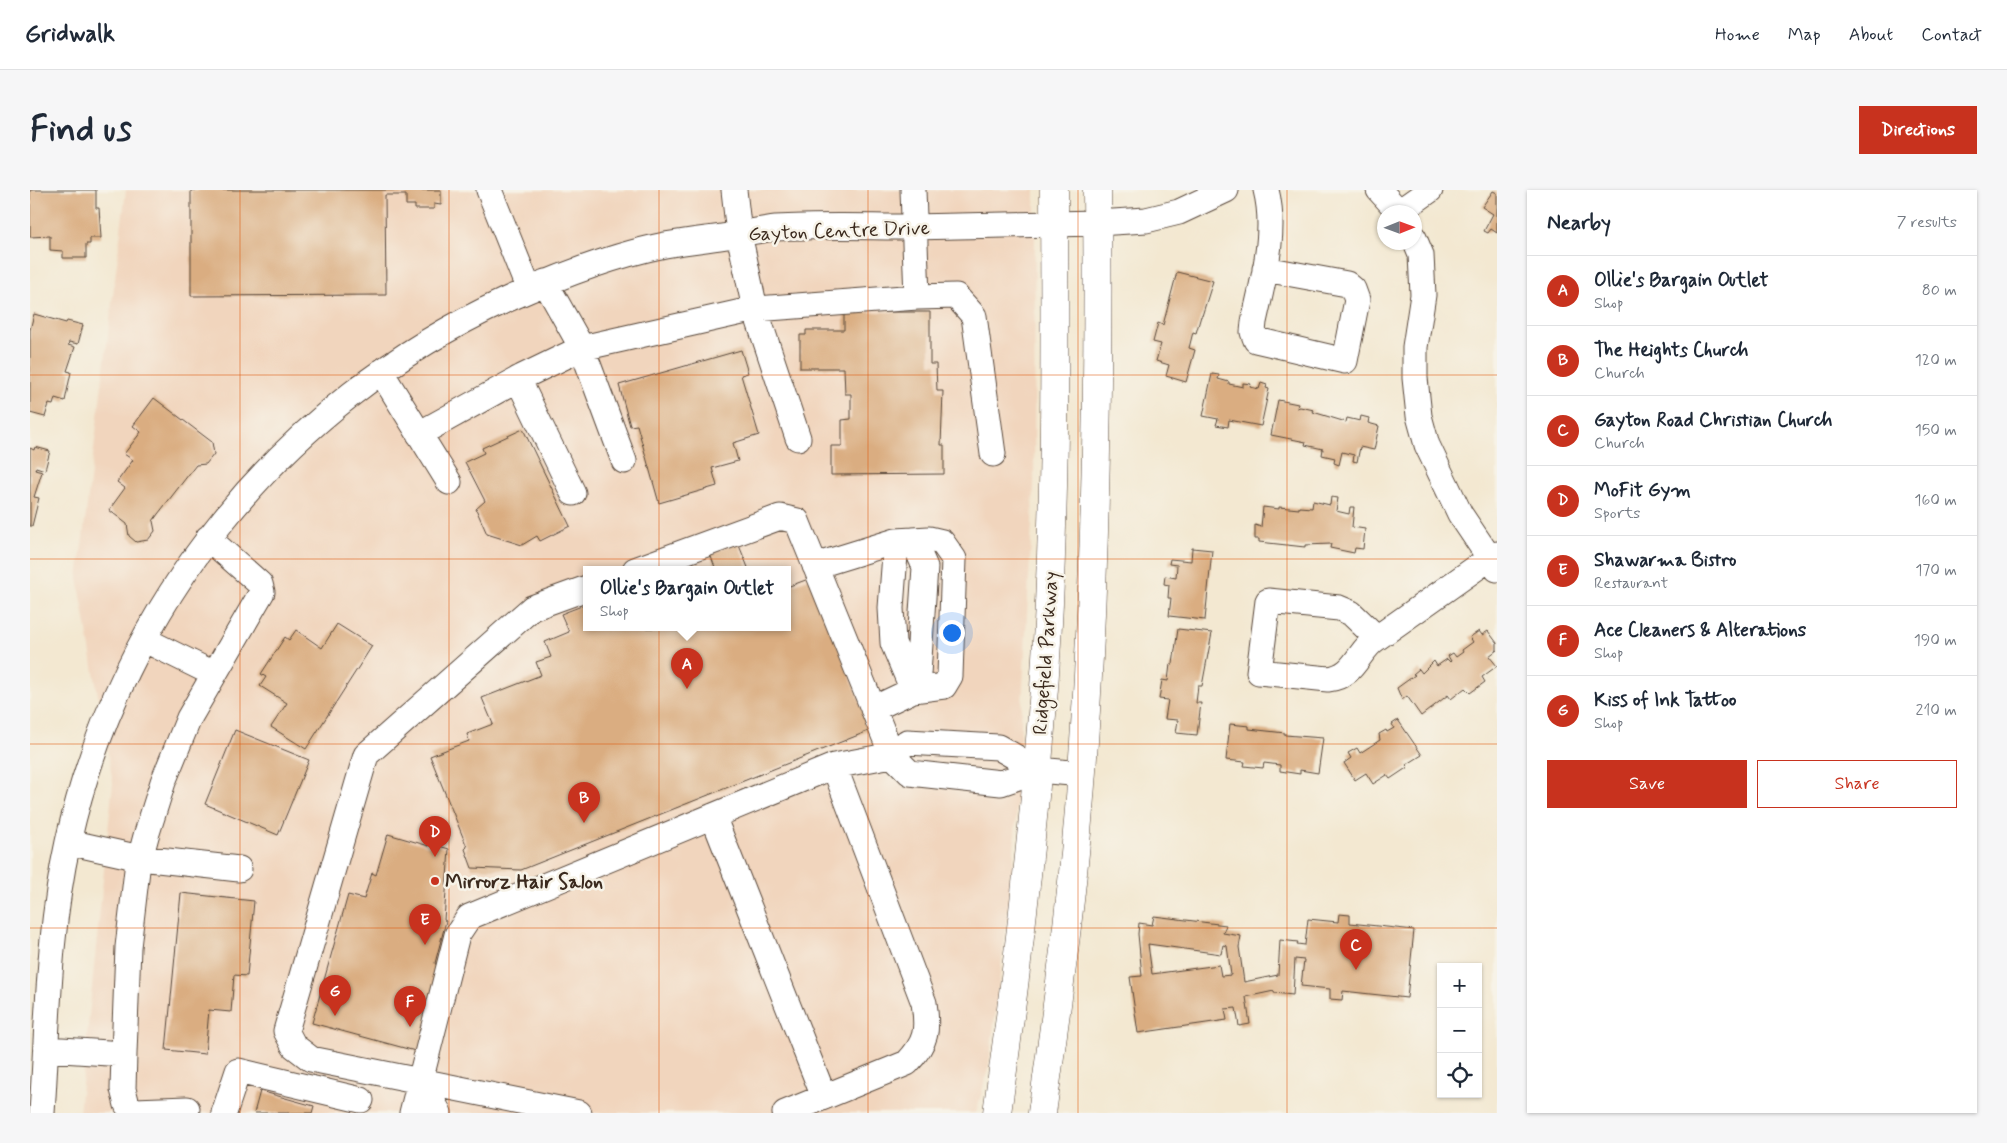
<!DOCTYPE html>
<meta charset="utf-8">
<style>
:root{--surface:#fff;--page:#f6f6f7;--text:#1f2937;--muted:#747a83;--line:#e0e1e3;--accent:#c8321e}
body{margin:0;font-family:Mynerve,sans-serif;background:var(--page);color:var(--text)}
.controls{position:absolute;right:15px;bottom:15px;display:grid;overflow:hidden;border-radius:0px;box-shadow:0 1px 4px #0004}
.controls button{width:45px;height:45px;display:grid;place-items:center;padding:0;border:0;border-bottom:1px solid var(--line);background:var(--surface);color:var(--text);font:25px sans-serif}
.compass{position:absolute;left:1347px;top:15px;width:45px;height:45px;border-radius:50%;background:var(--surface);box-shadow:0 1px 4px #0004;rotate:89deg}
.you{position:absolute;left:921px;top:442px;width:18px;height:18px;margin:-12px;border:4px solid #fff;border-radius:50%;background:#1a73e8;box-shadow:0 0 0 8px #1a73e833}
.badge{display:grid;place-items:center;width:32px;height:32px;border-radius:50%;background:var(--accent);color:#fff;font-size:16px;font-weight:700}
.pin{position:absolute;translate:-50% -41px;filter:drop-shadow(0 1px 2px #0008)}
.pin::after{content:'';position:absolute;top:26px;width:18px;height:15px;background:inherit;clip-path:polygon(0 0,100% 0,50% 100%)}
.popup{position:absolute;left:553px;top:376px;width:208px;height:65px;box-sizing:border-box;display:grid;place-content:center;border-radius:0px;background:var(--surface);filter:drop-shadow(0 1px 4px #0005);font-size:16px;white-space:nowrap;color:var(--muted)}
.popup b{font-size:19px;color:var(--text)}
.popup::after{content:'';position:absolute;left:50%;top:100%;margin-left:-10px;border:10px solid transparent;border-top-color:var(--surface)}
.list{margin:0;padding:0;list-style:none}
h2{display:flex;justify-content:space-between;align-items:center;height:65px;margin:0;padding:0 20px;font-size:21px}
h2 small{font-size:16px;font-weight:400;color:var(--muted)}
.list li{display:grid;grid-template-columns:32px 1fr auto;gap:15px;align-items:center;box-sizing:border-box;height:70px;padding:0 20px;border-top:1px solid var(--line)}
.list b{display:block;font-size:19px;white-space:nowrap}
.list p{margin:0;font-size:16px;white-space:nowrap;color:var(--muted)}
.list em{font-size:16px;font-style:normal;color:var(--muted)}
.actions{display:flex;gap:10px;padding:15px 20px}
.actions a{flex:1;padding:11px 0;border:1px solid var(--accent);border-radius:0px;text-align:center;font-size:18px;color:var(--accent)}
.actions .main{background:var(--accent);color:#fff}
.icon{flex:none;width:28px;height:28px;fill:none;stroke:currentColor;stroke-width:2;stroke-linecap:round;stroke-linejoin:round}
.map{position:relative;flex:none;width:1467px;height:923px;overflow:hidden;border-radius:0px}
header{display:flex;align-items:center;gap:30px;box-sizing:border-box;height:70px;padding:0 25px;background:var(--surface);border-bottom:1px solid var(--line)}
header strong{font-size:24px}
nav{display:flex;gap:28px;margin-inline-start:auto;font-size:18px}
.intro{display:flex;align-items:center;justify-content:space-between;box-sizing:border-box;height:120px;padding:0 30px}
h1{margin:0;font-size:35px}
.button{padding:12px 22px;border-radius:0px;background:var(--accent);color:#fff;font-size:18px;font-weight:700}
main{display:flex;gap:30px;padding:0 30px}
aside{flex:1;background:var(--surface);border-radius:0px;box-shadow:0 1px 4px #0004}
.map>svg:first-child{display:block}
.built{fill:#f1d5bd;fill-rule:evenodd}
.building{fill:#daad81;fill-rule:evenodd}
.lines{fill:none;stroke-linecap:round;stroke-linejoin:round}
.minor-casing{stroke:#574639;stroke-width:27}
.major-casing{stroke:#574639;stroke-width:29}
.minor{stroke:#fff;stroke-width:25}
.major{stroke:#fff;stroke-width:28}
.grid{fill:none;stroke:#df570d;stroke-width:1;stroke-opacity:0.55}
.poi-dot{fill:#c8321e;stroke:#f7f3e8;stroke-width:2}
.labels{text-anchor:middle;stroke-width:5;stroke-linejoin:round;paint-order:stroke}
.street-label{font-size:20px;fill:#3b2a1e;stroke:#f7f3e8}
.poi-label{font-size:20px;font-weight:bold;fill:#3b2a1e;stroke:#f7f3e8;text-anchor:start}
</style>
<header>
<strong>Gridwalk</strong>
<nav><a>Home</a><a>Map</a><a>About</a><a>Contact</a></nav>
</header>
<div class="intro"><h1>Find us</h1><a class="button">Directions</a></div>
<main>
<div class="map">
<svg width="1467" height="923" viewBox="0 0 1467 923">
<rect width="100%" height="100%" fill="#f7f3e8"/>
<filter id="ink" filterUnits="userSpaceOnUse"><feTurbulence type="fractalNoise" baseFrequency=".02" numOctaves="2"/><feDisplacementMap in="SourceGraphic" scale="10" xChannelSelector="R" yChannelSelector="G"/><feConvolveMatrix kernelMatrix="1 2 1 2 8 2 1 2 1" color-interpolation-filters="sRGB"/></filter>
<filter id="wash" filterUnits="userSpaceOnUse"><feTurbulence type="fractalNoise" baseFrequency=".0096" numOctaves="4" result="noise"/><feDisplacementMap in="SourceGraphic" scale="20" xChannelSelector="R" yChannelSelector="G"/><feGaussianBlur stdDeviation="1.12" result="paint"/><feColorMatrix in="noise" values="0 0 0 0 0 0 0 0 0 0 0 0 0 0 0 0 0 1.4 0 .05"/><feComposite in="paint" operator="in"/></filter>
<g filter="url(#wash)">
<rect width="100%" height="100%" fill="#f3e8d1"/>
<path class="built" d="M96,0H1005L1004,296L983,680L959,875L946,923H49L83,593L48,388ZM557,380H757V438H557Z"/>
<g id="blocks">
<path class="building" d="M0,0H66V18H69L71,48H60V54H56V68H33V61L20,60V46L0,47Z
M161,0H411V15L404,14V19H385V15H376V5H355L356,105L161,106Z
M1463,1L1467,3V43L1461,39L1458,43L1454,41L1463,24L1452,17Z
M1147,82L1183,91L1172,126H1171L1166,143L1163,142L1159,158L1165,160L1156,192L1136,186L1139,175L1126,171L1131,154L1123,152L1128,133L1133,135Z
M814,122H900V174H906L907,201H913L911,255H914V284L801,285V256H812V230L821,229V204H815L814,178H770V145H776V140H814Z
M4,124L36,133L37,131L53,135L48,154L39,152L38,155L45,157L37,181L41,182L35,211L25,208L23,215L19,214L15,227L0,223V140Z
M711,160L718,183L711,185L729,245L703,253L708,271L682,278L687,296L629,313L607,235L600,236L589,195Z
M1182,184L1189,185L1188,189L1199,192V194L1213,197V193L1221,194L1220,197L1229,199L1231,193L1237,195L1236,198L1239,199L1231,236L1199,230L1198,237L1186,235L1188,229L1173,226Z
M124,208L182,252L184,264L176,274L166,275L128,324L123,331L125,341L118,350L106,352L99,346L97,334L79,320L95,298L87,292L103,270L94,264L111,242L103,236Z
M1248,210L1268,214L1267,218L1270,217L1284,220L1283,222L1316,232L1317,228L1330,231L1331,226L1339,228L1338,233L1349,236L1344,260L1330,257L1327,272L1323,271L1324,265L1312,262L1309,275L1304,273L1305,268L1292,265L1293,259L1275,255L1276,252L1241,245Z
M493,239L540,336L510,351L507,346L492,355L457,344L446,319L455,311L435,272L454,263L452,258Z
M5,257L20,261L15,280L6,277L5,280L12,282L4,307L9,308L2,336H0V258L4,260Z
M1301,307L1308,308L1306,321L1319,324L1320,317H1324L1322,337L1335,339L1333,359L1325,358L1324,363L1300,358L1301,354L1275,355V357L1229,352V349H1225V335L1231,337L1233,317L1249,319V317L1269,319V317L1282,318L1283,311L1300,315Z
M708,353L719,380H686L680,364Z
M1162,358L1182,360L1175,430L1139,426L1141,408H1138L1139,395L1134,394L1135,386L1146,388L1147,375L1139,374L1140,369L1161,371Z
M781,388L841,540L491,680L442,678L435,659L437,657L400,566L439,551L437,544L463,534L452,508L511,485L506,472L521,467L515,452L539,442L531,424L557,414V438H757V397Z
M307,434L342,456L276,559L241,537L257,513L230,496L236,487L231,484L255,447L259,450L266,440L292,458Z
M1148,439L1182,443L1172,496H1168L1166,513H1171L1167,545L1146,543L1148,530L1135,529L1138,510L1129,509L1132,490L1138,491L1140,474H1143Z
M1449,441L1452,445L1458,441L1467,453V460L1459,466L1467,476L1452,487L1455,492L1440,503L1435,498L1421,509L1418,505L1391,526L1377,506L1372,510L1367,498L1385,485L1383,484L1389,479L1392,483L1404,471L1407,476L1417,469L1420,472L1421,471L1418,466L1423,463L1426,467L1433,462L1432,460L1443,452L1440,447Z
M1368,530L1392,565L1376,575L1378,577L1360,589L1357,585L1343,594L1336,583L1325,590L1314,573L1321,568L1318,563L1327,558L1330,563L1350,550L1349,544L1356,540L1357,542L1364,538L1362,534Z
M1200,534L1219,536V539L1255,543V545L1293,548L1288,583L1270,580V584L1250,581V575L1234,573L1233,578L1214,576L1215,572L1196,570Z
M205,540L279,570L248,645L175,614Z
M358,644L399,656V653L419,659L414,730L416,731L405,773L411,783L389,862L282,833L318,705L334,709L342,683L346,685Z
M151,703L224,711L217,786L204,785L201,822L179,820L175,864L136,860Z
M1309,724L1320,725V733L1384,740L1377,808L1313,801L1312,810L1300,809V799L1271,796L1274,770L1265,769L1263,805L1244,803V801L1216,807L1220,834L1209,836L1206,818L1195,819L1197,830L1108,843L1100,787L1112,786L1108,744L1109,733L1122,735L1124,726L1196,735L1193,743L1211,746L1209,757L1214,792L1248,785L1250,750L1268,752L1267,754L1275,755L1278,729L1308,732ZM1118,754L1191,764L1193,755L1197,756L1201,785L1191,786L1189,775L1122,784Z
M230,901L284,916L282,923H224Z"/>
</g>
</g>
<g filter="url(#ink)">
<use href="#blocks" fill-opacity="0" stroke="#574639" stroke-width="1"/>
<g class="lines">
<defs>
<path id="minor" d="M459,0L499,100
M704,0L709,44L725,119L768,248
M883,0L887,107
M1349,0L1369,22
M1369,22L1400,0
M1384,48L1391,65L1393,105L1385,157V188L1389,226L1397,255L1430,324L1467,379
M1235,79L1317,94L1323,99L1327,110L1315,171L1226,150L1223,142L1224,132C1233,90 1247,43 1236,0
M515,92L552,158L594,271
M351,182L419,292
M488,189L543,303
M389,244L492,187L552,158L725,119L887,107L926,106L944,126L963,264
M866,351L861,418L863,453L883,500L914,496L920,486L924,369L912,352L899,349L883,350
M785,376L866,351L883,350L895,377L888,484L883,500L843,519
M1347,448L1321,423L1309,418L1238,411L1229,482L1298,489C1326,486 1327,461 1347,448L1460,368L1467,364
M115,450L184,484
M1008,580L971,593L880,583L862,565L877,552L968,557L1008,580L1052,584
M683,626L794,907
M38,652L110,668L209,679
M16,859L94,864L98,757L107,680L116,646L133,592L159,528L232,402L230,394L178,348
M94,864L93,899L97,915L105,921L157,919
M391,891L409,923
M12,923C18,833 18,741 38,652C91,413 254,212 476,110C527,87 580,66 635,55C656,51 677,49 698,46C714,43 730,40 746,38C791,35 837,37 882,37C944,36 1005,34 1067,33L1116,30L1149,22L1196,0
M194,923L208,881L331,910
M382,923L427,745L439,727L804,576L862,565L767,331L750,327L605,380
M549,923L281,869L264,856L256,841L336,565L502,418L557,398
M755,923L877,873C897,852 898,840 894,813L804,576"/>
<path id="major" d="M967,923C987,782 1004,640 1014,498C1026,332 1025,166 1024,0
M1012,923C1028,810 1044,696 1052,581C1066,388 1069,194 1067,0"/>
</defs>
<use href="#minor" class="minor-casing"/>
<use href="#major" class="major-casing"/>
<use href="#minor" class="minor"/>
<use href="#major" class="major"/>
</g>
</g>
<path class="grid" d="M210,0V923M419,0V923M629,0V923M838,0V923M1048,0V923M1257,0V923M0,185H1467M0,369H1467M0,554H1467M0,738H1467"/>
<circle class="poi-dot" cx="405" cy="691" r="5"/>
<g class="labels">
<g class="street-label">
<text transform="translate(809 40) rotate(-2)" y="7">Gayton Centre Drive</text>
<text transform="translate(1015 463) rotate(-86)" y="7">Ridgefield Parkway</text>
</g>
<g class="poi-label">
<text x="415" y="698">Mirrorz Hair Salon</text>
</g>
</g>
</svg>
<div class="controls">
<button>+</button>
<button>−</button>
<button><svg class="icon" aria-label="locate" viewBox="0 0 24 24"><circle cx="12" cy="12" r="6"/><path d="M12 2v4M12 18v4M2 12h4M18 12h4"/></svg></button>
</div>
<svg class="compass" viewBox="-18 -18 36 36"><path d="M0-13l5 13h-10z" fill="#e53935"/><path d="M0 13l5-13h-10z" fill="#747a83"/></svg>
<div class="you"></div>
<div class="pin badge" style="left:657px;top:499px">A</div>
<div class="popup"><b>Ollie's Bargain Outlet</b>Shop</div>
<div class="pin badge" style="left:554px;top:633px">B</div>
<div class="pin badge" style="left:1326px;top:780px">C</div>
<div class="pin badge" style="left:405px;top:667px">D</div>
<div class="pin badge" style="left:395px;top:755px">E</div>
<div class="pin badge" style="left:380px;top:837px">F</div>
<div class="pin badge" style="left:305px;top:826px">G</div>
</div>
<aside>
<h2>Nearby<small>7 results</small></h2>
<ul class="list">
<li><span class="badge">A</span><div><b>Ollie's Bargain Outlet</b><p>Shop</p></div><em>80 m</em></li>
<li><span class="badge">B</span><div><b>The Heights Church</b><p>Church</p></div><em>120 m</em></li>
<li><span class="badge">C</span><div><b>Gayton Road Christian Church</b><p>Church</p></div><em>150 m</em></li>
<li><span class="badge">D</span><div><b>MoFit Gym</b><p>Sports</p></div><em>160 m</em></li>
<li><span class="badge">E</span><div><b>Shawarma Bistro</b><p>Restaurant</p></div><em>170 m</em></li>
<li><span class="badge">F</span><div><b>Ace Cleaners &amp; Alterations</b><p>Shop</p></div><em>190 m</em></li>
<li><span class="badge">G</span><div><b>Kiss of Ink Tattoo</b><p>Shop</p></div><em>210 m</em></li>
</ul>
<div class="actions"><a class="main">Save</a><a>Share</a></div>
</aside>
</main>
